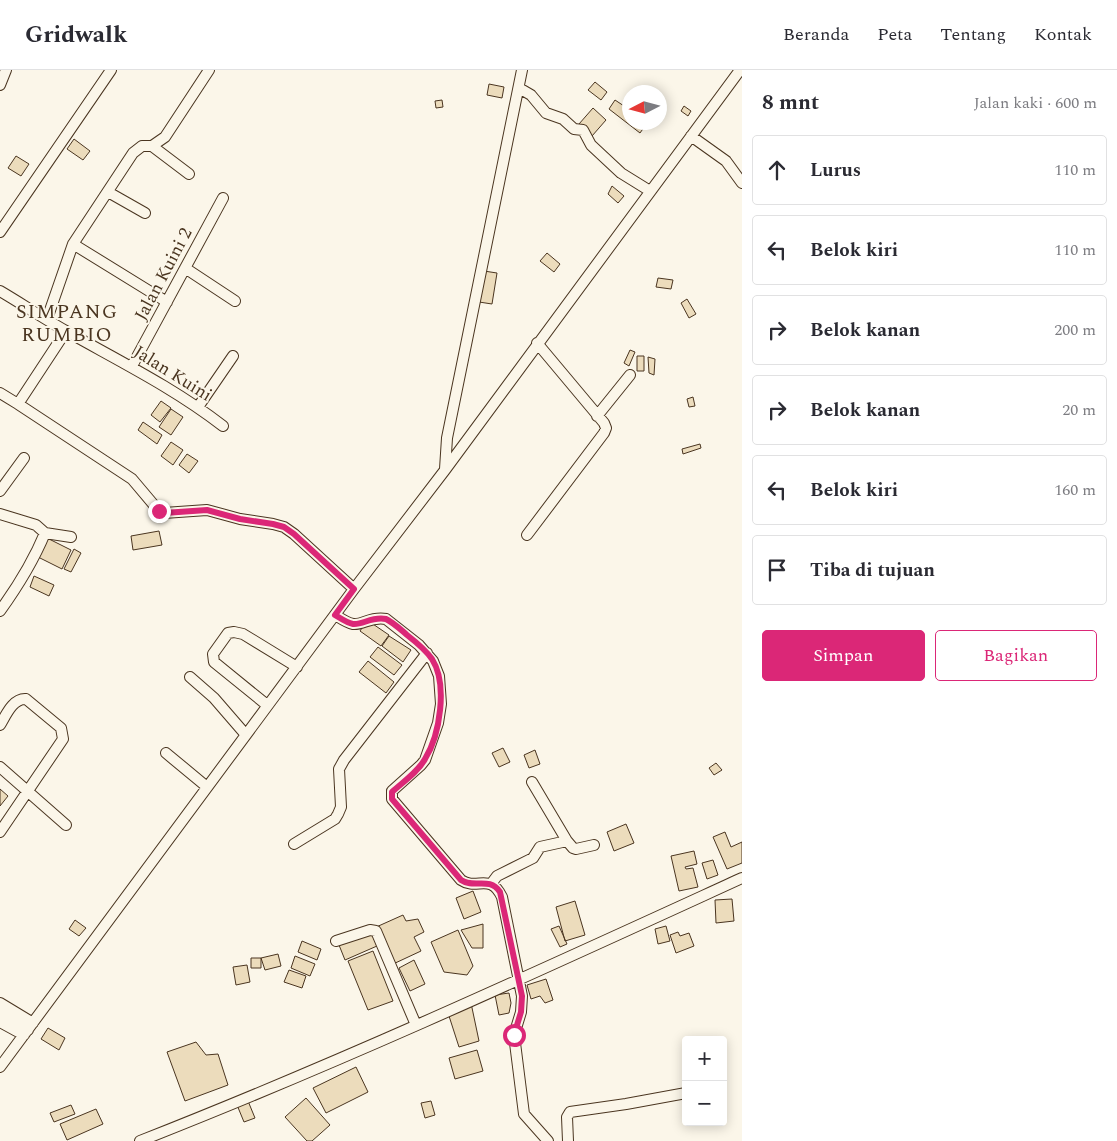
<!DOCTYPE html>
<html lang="id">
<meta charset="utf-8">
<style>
:root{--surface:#fff;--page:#f7f7f7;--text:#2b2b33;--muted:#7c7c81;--line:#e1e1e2;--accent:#db2777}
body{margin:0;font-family:Spectral,serif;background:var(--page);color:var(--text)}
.controls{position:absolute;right:15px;bottom:15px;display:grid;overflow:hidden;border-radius:5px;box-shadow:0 2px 12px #0003}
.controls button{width:45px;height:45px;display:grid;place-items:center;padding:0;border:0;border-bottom:1px solid var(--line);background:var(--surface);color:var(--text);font:25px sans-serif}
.compass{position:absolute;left:622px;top:15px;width:45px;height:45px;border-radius:50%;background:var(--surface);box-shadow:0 2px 12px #0003;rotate:264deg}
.stop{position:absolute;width:15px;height:15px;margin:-11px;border:4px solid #db2777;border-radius:50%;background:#fff}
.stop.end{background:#db2777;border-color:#fff;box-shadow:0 1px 5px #0008}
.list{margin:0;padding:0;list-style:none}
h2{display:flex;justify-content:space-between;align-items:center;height:65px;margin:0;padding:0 20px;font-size:21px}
h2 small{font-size:16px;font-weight:400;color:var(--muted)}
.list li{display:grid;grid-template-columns:32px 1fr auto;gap:15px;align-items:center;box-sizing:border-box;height:70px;margin:0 10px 10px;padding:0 10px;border:1px solid var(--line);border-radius:5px}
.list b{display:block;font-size:19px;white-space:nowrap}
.list em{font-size:16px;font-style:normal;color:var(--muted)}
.actions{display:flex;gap:10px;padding:15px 20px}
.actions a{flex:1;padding:11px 0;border:1px solid var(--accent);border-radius:5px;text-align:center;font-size:18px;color:var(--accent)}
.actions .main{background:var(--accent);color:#fff}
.icon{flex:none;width:28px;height:28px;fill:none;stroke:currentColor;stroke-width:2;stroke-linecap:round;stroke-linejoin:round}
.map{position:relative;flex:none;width:742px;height:1071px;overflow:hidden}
header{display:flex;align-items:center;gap:30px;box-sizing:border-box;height:70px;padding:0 25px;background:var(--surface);border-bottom:1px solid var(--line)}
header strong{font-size:24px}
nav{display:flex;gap:28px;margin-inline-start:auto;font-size:18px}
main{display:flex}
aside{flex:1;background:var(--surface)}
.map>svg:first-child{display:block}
.building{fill:#ecdcbc;stroke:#4a3520}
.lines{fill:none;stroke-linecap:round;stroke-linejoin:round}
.minor-casing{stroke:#4a3520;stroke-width:12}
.minor{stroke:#fbf6e9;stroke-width:10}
.route{stroke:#db2777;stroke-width:6}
.labels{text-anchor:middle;stroke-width:4;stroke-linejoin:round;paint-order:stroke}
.street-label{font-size:18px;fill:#4a3520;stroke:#fbf6e9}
.quarter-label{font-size:20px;letter-spacing:1px;fill:#4a3520;stroke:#fbf6e9}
</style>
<header>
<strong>Gridwalk</strong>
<nav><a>Beranda</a><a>Peta</a><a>Tentang</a><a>Kontak</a></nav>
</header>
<main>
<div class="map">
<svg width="742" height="1071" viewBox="0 0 742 1071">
<rect width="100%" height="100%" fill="#fbf6e9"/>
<path class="building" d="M595,12L607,22L601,30L588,20Z
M489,14L504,17L502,28L487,25Z
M442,30L443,37L436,38L435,31Z
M615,30L630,40V52L647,53L640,63L609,39Z
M684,36L691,41L688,46L681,41Z
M593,38L606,50L592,66L579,54Z
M74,69L90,81L83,90L67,79Z
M16,86L29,94L21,106L8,98Z
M612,116L624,126L618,133L608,124Z
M547,183L560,194L554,202L540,191Z
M484,201L497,203L492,234L479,232Z
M658,208L673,210L671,219L656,217Z
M687,229L696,244L689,248L681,233Z
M630,280L635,282L629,296L624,293Z
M637,286H644V301H637Z
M648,287L655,289L654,305L649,303Z
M693,327L695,336L689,337L687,329Z
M161,331L171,338L160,352L151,345Z
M171,339L183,347L171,365L159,357Z
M143,352L162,365L157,374L138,360Z
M171,372L183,380L173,395L161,386Z
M700,374L701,378L683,384L682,379Z
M187,384L198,391L189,403L179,395Z
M159,461L162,475L133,480L131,466Z
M47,468L71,480L62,499L38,487Z
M74,479L81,483L71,502L64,499Z
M34,506L54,515L49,526L30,517Z
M367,550L389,565L381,576L360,561Z
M389,566L411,580L403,592L382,576Z
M378,577L402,595L394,605L370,587Z
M368,591L394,612L386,623L359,602Z
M503,678L510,692L499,697L492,683Z
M535,680L540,694L529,698L524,685Z
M716,693L722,700L714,705L709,698Z
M0,719L8,726L0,736Z
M626,754L634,773L614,781L607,762Z
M725,762L731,777L742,772V793L727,799L713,767Z
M694,781L697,794L685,797L686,799L693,798L698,817L679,821L671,786Z
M713,790L718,805L707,809L702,793Z
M473,821L481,842L464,849L456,828Z
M732,829L734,851L716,853L715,830Z
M575,831L585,865L565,871L556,837Z
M403,845L406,851L418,849L424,862L414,867L421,881L391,895L374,858Z
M75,850L86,858L79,866L69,859Z
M483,854V878H472L461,860Z
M559,856L567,874L560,877L551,859Z
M666,856L670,871L658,874L655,859Z
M458,860L473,896L467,905L444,902L431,872Z
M371,862L377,876L345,890L339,875Z
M678,862L680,866L689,863L694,876L676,883L670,865Z
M302,871L321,879L317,890L298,882Z
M373,881L393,931L368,940L348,891Z
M278,884L281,896L265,900L261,888Z
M295,886L315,894L310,906L291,898Z
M251,888H261V898H251Z
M414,890L425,914L410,921L399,898Z
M247,895L250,912L236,915L233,897Z
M289,900L306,906L302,918L284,912Z
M546,909L553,930L545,933L540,926L531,929L527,915Z
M509,923L511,933L509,943L499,945L495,925Z
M471,933L479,971L459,977L449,946Z
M48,958L65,968L59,980L41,969Z
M196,972L206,985L218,984L228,1015L185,1031L167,982Z
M477,980L483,1001L455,1009L449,988Z
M356,997L368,1022L326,1043L313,1018Z
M306,1028L330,1055L312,1071H307L285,1047Z
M248,1031L255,1048L244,1052L237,1035Z
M431,1031L435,1045L425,1048L421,1033Z
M71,1035L75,1044L54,1052L50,1043Z
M96,1039L103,1054L67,1070L60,1054Z"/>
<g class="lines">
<defs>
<path id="minor" d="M0,15L6,0
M519,18L531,25L546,43L563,49L574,59L583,60L591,75L621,103L650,121
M691,66L726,91L742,113
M152,76L189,104
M108,122L145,143
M0,162L111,0
M185,198L235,231
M0,221C22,234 43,248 66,261C119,291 174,318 223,356
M167,232L73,174L133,83L142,76H152L165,67L209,0
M47,249L73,174
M132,296L223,128
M0,323L18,334L132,409L159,441L164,443L207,440L240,449L273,454L284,457L294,464L354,519
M18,334L66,261
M198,337L233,286
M597,346L630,305
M445,399L447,368L522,0
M0,421L24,388
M0,444L36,455L45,463L71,467
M527,465L604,363L606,358L604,353L537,273
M0,541C18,516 33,492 45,463
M335,545C340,548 347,553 353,554C363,555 371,546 386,549L419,575L433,591L439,606L441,634L438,653L425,690L421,695L392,721V729L461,810C477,821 490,802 502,827L522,926L521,942L514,965L524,1044L548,1071
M190,607L214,628L246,665
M267,635L214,592L213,584L228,563L234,562L243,564L297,597
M0,655C6,645 13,628 26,629L61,658L63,669L0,762
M166,683L207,717
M0,697L66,755
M532,712L567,771
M294,774L335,749L338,744L341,737L339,699L344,690L427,583
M491,814L497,806L533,788L540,777L567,771L573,778L576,779L594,775
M336,871L370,860L376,861L416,955
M0,933L33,953
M0,942L28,960
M0,952L24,965
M0,997L354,519L445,400L740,0
M140,1071C344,991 543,899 742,808
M568,1071L567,1047L570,1042L626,1034L686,1023"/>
</defs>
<use href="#minor" class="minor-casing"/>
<use href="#minor" class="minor"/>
</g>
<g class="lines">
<path class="route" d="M159,441L164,443L207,440L240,449L273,454L284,457L294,464L354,519L335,545C340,548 347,553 353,554C363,555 372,546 386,549C394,553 400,559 407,565C416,572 425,579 432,589C448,614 440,665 425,689C418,702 403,712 392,722V729L461,810C474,819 489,806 500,822L522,926L521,942L514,965"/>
</g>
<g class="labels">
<g class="street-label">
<text transform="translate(163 204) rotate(-62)" y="6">Jalan Kuini 2</text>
<text transform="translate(173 303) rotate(32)" y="6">Jalan Kuini</text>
</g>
<g class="quarter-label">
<text x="67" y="248">SIMPANG<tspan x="67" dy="23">RUMBIO</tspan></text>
</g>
</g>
</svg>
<div class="controls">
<button>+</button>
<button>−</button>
</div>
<svg class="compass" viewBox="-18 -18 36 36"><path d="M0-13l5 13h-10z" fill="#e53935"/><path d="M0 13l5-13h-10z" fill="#7c7c81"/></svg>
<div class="stop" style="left:514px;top:965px"></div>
<div class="stop end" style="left:159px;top:441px"></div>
</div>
<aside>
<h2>8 mnt<small>Jalan kaki · 600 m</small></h2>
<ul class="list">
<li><svg class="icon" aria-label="ahead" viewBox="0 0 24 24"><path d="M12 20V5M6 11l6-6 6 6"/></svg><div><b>Lurus</b></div><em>110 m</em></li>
<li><svg class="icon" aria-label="left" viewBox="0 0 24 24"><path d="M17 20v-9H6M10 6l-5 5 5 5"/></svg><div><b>Belok kiri</b></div><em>110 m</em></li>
<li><svg class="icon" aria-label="right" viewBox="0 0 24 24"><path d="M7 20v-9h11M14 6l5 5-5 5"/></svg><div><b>Belok kanan</b></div><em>200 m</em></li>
<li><svg class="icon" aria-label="right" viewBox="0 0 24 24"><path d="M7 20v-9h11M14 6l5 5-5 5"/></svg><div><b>Belok kanan</b></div><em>20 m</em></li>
<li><svg class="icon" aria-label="left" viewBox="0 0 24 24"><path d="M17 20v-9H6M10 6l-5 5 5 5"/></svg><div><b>Belok kiri</b></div><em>160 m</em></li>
<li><svg class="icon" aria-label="arrive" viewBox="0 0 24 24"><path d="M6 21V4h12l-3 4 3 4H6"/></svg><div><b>Tiba di tujuan</b></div></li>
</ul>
<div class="actions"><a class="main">Simpan</a><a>Bagikan</a></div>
</aside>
</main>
